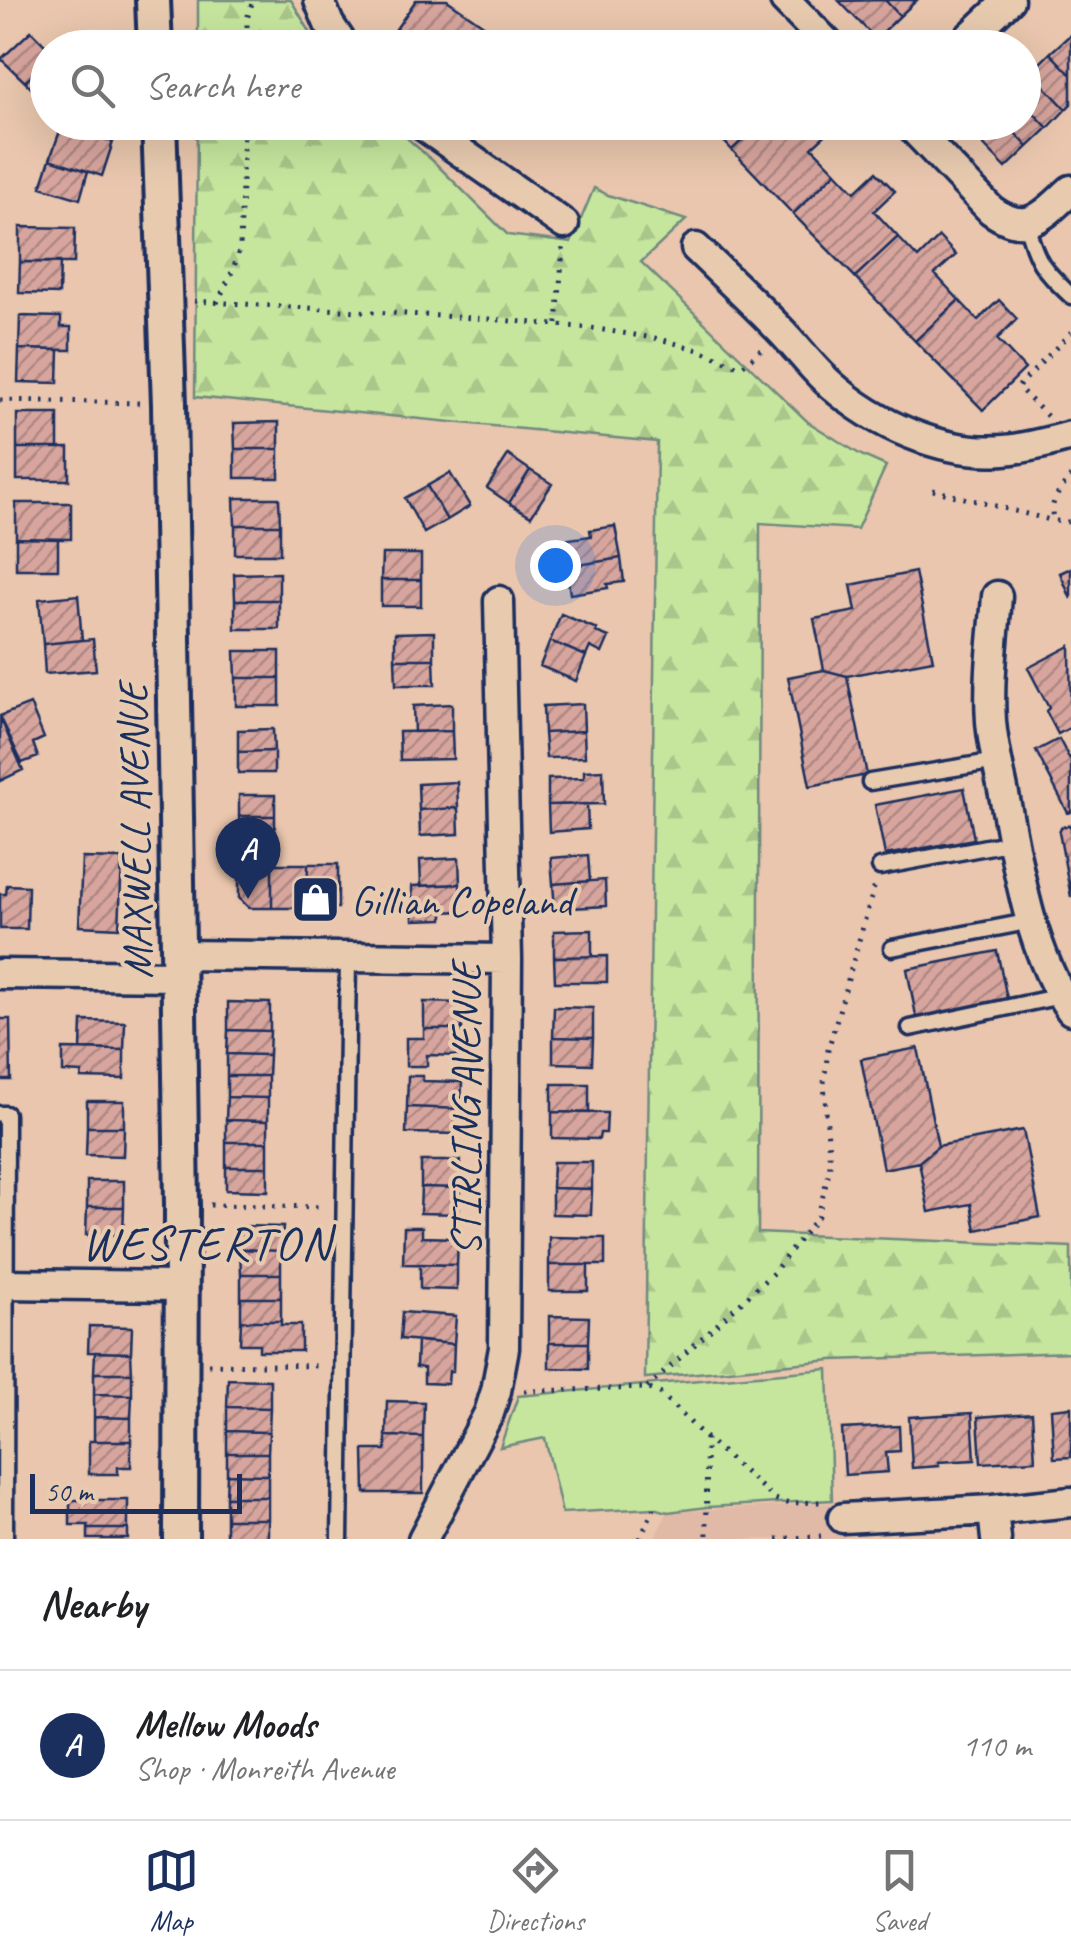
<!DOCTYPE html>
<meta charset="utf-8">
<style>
:root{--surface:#fff;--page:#f6f6f6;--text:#202124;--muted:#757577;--line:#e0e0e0;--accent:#1b2f5e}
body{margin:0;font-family:Caveat,sans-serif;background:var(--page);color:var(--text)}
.scale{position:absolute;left:30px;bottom:25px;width:212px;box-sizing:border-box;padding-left:10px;border:5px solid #1b2f5e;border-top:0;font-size:28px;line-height:35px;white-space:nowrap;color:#1b2f5e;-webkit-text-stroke:8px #e8cbaf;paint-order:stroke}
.you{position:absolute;left:555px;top:565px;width:35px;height:35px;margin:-25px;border:8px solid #fff;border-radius:50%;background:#1a73e8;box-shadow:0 0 0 15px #1a73e833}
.badge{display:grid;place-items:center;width:65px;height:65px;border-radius:50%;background:var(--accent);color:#fff;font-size:32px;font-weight:700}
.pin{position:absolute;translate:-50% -82px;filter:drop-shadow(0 2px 5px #0008)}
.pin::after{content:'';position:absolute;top:52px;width:35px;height:30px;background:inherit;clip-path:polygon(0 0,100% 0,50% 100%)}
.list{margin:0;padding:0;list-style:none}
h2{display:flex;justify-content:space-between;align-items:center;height:130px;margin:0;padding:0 40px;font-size:42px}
h2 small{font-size:32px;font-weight:400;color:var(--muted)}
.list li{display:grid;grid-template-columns:65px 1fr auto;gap:30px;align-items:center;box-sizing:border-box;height:150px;padding:0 40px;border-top:2px solid var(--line)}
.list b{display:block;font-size:38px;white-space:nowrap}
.list p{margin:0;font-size:32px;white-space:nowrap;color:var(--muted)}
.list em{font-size:32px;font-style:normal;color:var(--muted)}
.icon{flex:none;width:55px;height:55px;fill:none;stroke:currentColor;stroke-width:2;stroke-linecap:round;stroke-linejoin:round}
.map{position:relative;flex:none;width:1071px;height:1539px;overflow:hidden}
.search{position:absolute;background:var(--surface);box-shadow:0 10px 40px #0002;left:30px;right:30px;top:30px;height:110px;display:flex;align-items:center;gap:25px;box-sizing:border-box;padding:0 35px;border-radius:55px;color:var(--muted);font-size:38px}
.sheet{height:280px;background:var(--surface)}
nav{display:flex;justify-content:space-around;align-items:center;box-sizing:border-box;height:140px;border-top:2px solid var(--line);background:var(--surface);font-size:28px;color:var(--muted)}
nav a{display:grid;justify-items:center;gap:5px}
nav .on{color:var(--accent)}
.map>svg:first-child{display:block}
.built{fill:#e0b9a7}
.grass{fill:#c6e69e;stroke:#708a7e;stroke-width:2.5}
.forest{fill:url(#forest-firs);stroke:#708a7e;stroke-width:2.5}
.building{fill:url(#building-hatch);stroke:#1b2f5e;stroke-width:2.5}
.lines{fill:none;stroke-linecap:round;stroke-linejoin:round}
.service-casing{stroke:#1b2f5e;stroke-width:21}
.minor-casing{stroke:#1b2f5e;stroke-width:35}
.tertiary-casing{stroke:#1b2f5e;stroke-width:40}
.path{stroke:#1b2f5e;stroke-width:5;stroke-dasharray:2.5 8;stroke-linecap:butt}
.service{stroke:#e8cbaf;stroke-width:14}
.minor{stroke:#e8cbaf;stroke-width:28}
.tertiary{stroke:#e8cbaf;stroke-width:32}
.labels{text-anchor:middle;stroke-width:8;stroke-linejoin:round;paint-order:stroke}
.street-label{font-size:42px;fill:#1b2f5e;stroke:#e8cbaf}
.poi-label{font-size:42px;fill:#1b2f5e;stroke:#e8cbaf;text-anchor:start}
.quarter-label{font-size:48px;letter-spacing:2.5px;fill:#1b2f5e;stroke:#e8cbaf}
</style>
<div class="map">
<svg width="1071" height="1539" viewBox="0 0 1071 1539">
<defs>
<pattern id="forest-firs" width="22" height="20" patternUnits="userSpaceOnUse" patternTransform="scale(2.5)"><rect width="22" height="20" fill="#c6e69e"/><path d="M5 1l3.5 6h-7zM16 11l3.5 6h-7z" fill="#aac68a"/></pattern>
<pattern id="building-hatch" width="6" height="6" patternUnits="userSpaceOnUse" patternTransform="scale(2.5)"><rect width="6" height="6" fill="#d7a59d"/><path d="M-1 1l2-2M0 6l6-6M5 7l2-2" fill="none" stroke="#ae8783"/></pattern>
</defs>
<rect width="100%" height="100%" fill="#e9c6ad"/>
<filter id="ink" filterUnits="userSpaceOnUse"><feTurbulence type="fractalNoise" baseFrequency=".01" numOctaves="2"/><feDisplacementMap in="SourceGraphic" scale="20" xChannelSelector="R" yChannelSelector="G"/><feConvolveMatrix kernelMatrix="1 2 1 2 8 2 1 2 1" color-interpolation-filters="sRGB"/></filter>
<g filter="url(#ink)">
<path class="built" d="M833,1503L845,1539H654L668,1512Z"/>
<path class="grass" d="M828,1369L832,1500L707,1507L668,1512L654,1508L562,1513L545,1438L500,1447L518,1396Z"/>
<path class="forest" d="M198,0H291L319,47H198Z
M197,123H390L433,161L508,235L571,243L594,188L608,195L686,220L641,262L808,422L861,455L886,466L857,529L760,523L758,1233L1071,1247V1352L832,1360L645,1378L657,442L195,397Z"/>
<path class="building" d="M416,0H447L501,37L493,48H426L418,42L414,47L394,32Z
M885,0L900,16L876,39L839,1Z
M885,0H917L900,16Z
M31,31L48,48V60L25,82L1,59Z
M1070,35L1071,36V75L1050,53Z
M1050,53L1071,75V104L1066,109L1031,72Z
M48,60V105L25,82Z
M1031,72L1066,109L1048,128L1024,103V79Z
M1024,103L1048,128L1028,147L1005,122H1024Z
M529,122H555L545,137L527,125Z
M706,122H761L732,150Z
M761,122H787L795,130L803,122H827L833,128L812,147L836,172L793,214L732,150Z
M979,122H1005L1028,147L1006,168L970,131Z
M62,125L113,142L102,176L50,159Z
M50,159L88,171L80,199L41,187Z
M836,172L855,192L876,172L895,191L874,211L898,237L855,277L793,214Z
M20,227L75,228L74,263L20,262Z
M898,237L918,258L939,237L956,255L935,274L959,300L915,341L855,277Z
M20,262H60L59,294L19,293Z
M959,300L978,320L999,300L1017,319L997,339L1025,369L983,410L915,341Z
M20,316L61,317V327H71V350L19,349Z
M19,349L59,350L58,383L18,382Z
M17,414H58V448H17Z
M279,422V449H235L234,423Z
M17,448H69V480H17Z
M235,449H279V478H235Z
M508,455L530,470L509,503L487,488Z
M530,470L552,484L531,516L509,503Z
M450,473L470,506L447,520L427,486Z
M427,486L447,520L424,533L405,498Z
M234,498H279L280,525H235Z
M16,503H71V539L16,538Z
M235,525H280V554H235Z
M615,526L621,558L566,567L562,540L591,536L590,530Z
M16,538L58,539V569H16Z
M382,554H421V580H381Z
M621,558L624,582L607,584L608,588L570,594L566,567Z
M1071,568V599L1060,573Z
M915,572L933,660L847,676L824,670L814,619L856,611L851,585Z
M279,573V600H235L234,574Z
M381,580H421V606H381Z
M78,595L82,640L43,644L39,599Z
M235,600H279V629H235Z
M561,614L597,629L596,632L609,637L602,653L590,647L586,656L550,641Z
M434,632V659H395V633Z
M93,639L96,670L45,674L43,644Z
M550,641L586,656L576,681L540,666Z
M1070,646L1071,727L1058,734L1046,711L1049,708L1028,668Z
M235,651H280V678H236Z
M395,659H434L435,685H396Z
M824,670L847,676L867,775L810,786L788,677Z
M236,678H280V706H236Z
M30,704L44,738L33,743L38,757L22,763L0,716Z
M452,704V731L414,732L413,706Z
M583,704L584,731L544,733L543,706Z
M0,717L23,770L0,781Z
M273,729L274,751L238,752V730Z
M452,731L453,759L400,760L399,732Z
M584,731L585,757L546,758L544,733Z
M1059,739L1069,758L1071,757V812L1068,813L1036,751Z
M274,751V773H238V752Z
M603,770L604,804L548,805V779L584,778V771Z
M457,782L458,808L419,810L418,784Z
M964,788L974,839L885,855L875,805Z
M239,795H275V816H239Z
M587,804L588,829L549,832L548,805Z
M458,808L459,834L420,836L419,810Z
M239,816H275V838H240Z
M1071,825V897L1059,832L1061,827Z
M588,855L590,881L553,884L551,858Z
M82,858L122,859L119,928L79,926Z
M459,858L460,884L421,886L420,860Z
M239,864H272V908H249L239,898Z
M272,864H308L307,908H272Z
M308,864H338V908H307Z
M605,880L606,906L555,909L553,884Z
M460,884L461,911L443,912V919L413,920L412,886Z
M7,885L28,886L27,929H0V894H6Z
M592,930V957H554V931Z
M997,951L1008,1003L917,1021L907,969Z
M607,956V982H555L554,957Z
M228,1002L270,1003V1031L228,1030Z
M424,1002L463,1003L462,1029H424Z
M554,1007L593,1008V1038L553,1037Z
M0,1019H10L11,1080H0Z
M82,1021L125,1022L124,1050L81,1049Z
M424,1029H462V1056L427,1055V1066H406V1038H424Z
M228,1030L270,1031L269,1055L227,1054Z
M553,1037L593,1038L592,1064L553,1063Z
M918,1048L938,1146L919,1162L883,1169L861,1059Z
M63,1049L124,1050V1079L81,1078L82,1073L63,1072Z
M227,1054L269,1055L268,1076H227Z
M227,1076H268V1098L227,1097Z
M408,1076H423V1081L462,1082L461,1109L407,1107Z
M552,1084H589V1113L552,1112Z
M227,1097L268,1098V1121L226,1120Z
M87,1101H124V1127H87Z
M407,1107L461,1109L460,1134L406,1133Z
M552,1112L607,1113L606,1133H600L599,1139L552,1138Z
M226,1120L268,1121V1142H226Z
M87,1127H124L123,1156L86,1155Z
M1023,1130L1040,1217L976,1230L971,1204L929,1212L919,1162L938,1146Z
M226,1142H268V1167H226Z
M421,1161H460V1188L421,1187Z
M553,1162H592V1189L552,1188Z
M226,1167H268V1191L226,1190Z
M87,1181H124V1207H87Z
M421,1187L460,1188L459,1214L420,1213Z
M552,1188L592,1189L591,1215L552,1214Z
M87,1207H124L123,1235H86Z
M240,1226L283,1227L281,1251L240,1249Z
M404,1227H422V1237L458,1238L457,1265L403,1264Z
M549,1237L605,1238V1265H549Z
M240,1249L281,1251V1274H241Z
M420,1264L457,1265V1290L420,1289Z
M549,1265H588V1291H549Z
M241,1274H281V1298H241Z
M241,1298H281V1321H241Z
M402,1312L456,1316L454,1344L400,1339Z
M549,1316L589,1317L588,1343H549Z
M241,1321H281V1325H301V1351H259V1344H240Z
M89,1326L132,1327L131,1353L88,1352Z
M417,1341L454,1344L453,1371H449L448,1384L424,1383V1368L416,1367Z
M549,1343H588V1369L549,1368Z
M95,1352L131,1353L132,1373H94Z
M94,1373H132V1395L94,1394Z
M228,1379L270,1380V1408L227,1407Z
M94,1394L132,1395L131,1418L94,1417Z
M387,1401L424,1402L423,1437L386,1436Z
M227,1407L270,1408L269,1432L227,1431Z
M1071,1407V1457L1054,1458L1051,1409Z
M972,1413L975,1460L938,1462L939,1466L912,1468L909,1417Z
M1032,1413L1035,1460L981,1463L978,1417Z
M94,1417L131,1418V1441H94Z
M899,1426L900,1451L886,1452L888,1472L845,1475L842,1429Z
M227,1431L269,1432L268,1453H227Z
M386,1436L423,1437V1493H365L364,1450H386Z
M89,1441H131V1467H118V1474H89Z
M227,1453H268V1475L227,1474Z
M227,1474L268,1475V1497H226Z
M226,1497H268V1519H226Z
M70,1500H128V1529H88V1525H70Z
M226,1519H268V1539H226Z
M88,1529H128V1539H88Z"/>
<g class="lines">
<defs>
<path id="service" d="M1026,222C1036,262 1042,268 1071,296
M870,782L997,761
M880,867L1013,842
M892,948L1032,921
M910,1028L1061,996
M0,1114H6L5,1539
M340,1539L348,958"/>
<path id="minor" d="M319,0L329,24L345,48
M785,0L832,48
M958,48L1009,0
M418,122L564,224
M907,122L991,210C1028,237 1043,215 1071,190
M696,248C725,276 755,304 783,333C799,350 813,369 830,384C875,424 941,455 1004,450C1027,448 1049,442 1071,436
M997,596C994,638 988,679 991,721C993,749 1001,777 1006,805C1018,870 1032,956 1071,1010
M177,955L507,959
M0,974L178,976
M0,1284L180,1286
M993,1510L996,1539
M843,1518L993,1510L1071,1502
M423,1539L489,1413L496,1391L504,1348L507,959L499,601"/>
<path id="tertiary" d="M153,0L155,48
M159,122L169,404L176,817L182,1205L181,1539"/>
</defs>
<use href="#service" class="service-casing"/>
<use href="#minor" class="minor-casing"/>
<use href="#tertiary" class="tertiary-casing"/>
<path class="path" d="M247,48V19L253,0
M194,301L489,319L591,328L660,339L702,351L741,367L764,348
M217,303L233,270L240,247L244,122
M557,324L563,247
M0,400L142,403
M1047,416L1018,387L1071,332
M1071,476C1061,490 1047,503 1054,521L1071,522
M933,490L1054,521
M210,1205L324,1207
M208,1364L322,1366
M647,1388L773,1273L818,1216L830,1167L824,1083L828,1050L875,884
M524,1391L647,1388L660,1393L706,1438L775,1499L786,1503L820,1502
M706,1438L707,1539
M640,1539L654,1508
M777,1539L821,1536"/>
<use href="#service" class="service"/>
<use href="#minor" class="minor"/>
<use href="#tertiary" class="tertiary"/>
</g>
</g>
<defs>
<symbol id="shop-square" viewBox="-11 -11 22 22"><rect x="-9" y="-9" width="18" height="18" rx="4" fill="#1b2f5e" stroke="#e8cbaf"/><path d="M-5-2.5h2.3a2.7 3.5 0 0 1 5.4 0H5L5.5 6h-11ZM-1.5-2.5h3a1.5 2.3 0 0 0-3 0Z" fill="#fff"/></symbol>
</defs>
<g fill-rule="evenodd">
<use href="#shop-square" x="288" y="872" width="55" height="55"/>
</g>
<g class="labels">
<g class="street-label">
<text transform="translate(134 831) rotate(-91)" y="15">MAXWELL AVENUE</text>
<text transform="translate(465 1109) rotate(-90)" y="15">STIRLING AVENUE</text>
</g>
<g class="poi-label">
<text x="351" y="915">Gillian Copeland</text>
</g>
<g class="quarter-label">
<text x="207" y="1259">WESTERTON</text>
</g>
</g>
</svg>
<div class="scale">50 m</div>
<div class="you"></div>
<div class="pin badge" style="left:248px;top:899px">A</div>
<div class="search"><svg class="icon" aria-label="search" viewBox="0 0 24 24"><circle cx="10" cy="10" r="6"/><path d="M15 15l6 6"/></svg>Search here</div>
</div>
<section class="sheet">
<h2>Nearby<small></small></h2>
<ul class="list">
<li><span class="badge">A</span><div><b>Mellow Moods</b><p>Shop · Monreith Avenue</p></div><em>110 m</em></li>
</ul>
</section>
<nav>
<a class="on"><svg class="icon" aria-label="map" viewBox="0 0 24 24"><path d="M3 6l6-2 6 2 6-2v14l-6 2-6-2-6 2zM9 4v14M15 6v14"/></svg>Map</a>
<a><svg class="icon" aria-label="directions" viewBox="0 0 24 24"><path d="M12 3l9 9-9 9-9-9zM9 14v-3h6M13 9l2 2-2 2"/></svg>Directions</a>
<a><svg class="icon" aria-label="saved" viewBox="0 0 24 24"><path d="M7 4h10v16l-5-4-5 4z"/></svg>Saved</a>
</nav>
